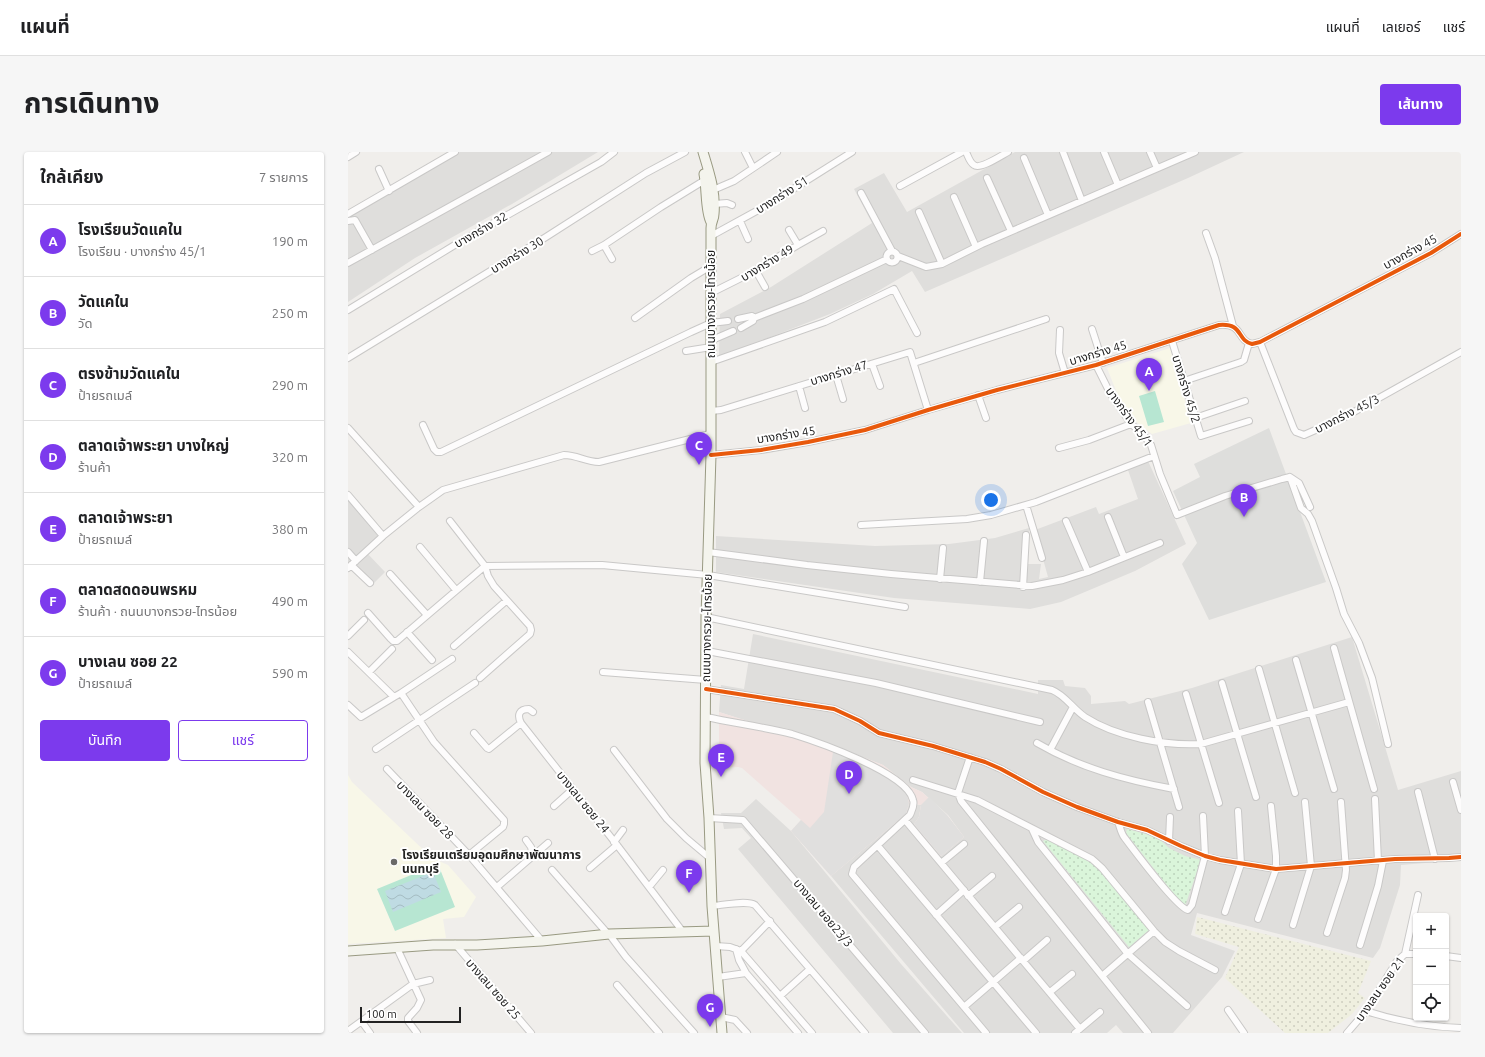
<!DOCTYPE html>
<html lang="th">
<meta charset="utf-8">
<style>
:root{--surface:#fff;--page:#f6f6f6;--text:#202124;--muted:#757577;--line:#e0e0e0;--accent:#7c3aed}
body{margin:0;font-family:Ubuntu,"Noto Sans Thai",sans-serif;background:var(--page);color:var(--text)}
.controls{position:absolute;right:12px;bottom:12px;display:grid;overflow:hidden;border-radius:4px;box-shadow:0 1px 3px #0004}
.controls button{width:36px;height:36px;display:grid;place-items:center;padding:0;border:0;border-bottom:1px solid var(--line);background:var(--surface);color:var(--text);font:20px sans-serif}
.scale{position:absolute;left:12px;bottom:10px;width:101px;box-sizing:border-box;padding-left:4px;border:2px solid #222;border-top:0;font-size:11px;line-height:14px;white-space:nowrap;color:#222;-webkit-text-stroke:3px #fff;paint-order:stroke}
.you{position:absolute;left:643px;top:348px;width:14px;height:14px;margin:-10px;border:3px solid #fff;border-radius:50%;background:#1a73e8;box-shadow:0 0 0 6px #1a73e833}
.badge{display:grid;place-items:center;width:26px;height:26px;border-radius:50%;background:var(--accent);color:#fff;font-size:13px;font-weight:700}
.pin{position:absolute;translate:-50% -33px;filter:drop-shadow(0 1px 2px #0008)}
.pin::after{content:'';position:absolute;top:21px;width:14px;height:12px;background:inherit;clip-path:polygon(0 0,100% 0,50% 100%)}
.list{margin:0;padding:0;list-style:none}
h2{display:flex;justify-content:space-between;align-items:center;height:52px;margin:0;padding:0 16px;font-size:17px}
h2 small{font-size:13px;font-weight:400;color:var(--muted)}
.list li{display:grid;grid-template-columns:26px 1fr auto;gap:12px;align-items:center;box-sizing:border-box;height:72px;padding:0 16px;border-top:1px solid var(--line)}
.list b{display:block;font-size:15px;white-space:nowrap}
.list p{margin:0;font-size:13px;white-space:nowrap;color:var(--muted)}
.list em{font-size:13px;font-style:normal;color:var(--muted)}
.actions{display:flex;gap:8px;padding:12px 16px}
.actions a{flex:1;padding:9px 0;border:1px solid var(--accent);border-radius:4px;text-align:center;font-size:14px;color:var(--accent)}
.actions .main{background:var(--accent);color:#fff}
.icon{flex:none;width:22px;height:22px;fill:none;stroke:currentColor;stroke-width:2;stroke-linecap:round;stroke-linejoin:round}
.map{position:relative;flex:none;width:1113px;height:881px;overflow:hidden;border-radius:4px}
header{display:flex;align-items:center;gap:24px;box-sizing:border-box;height:56px;padding:0 20px;background:var(--surface);border-bottom:1px solid var(--line)}
header strong{font-size:19px}
nav{display:flex;gap:22px;margin-inline-start:auto;font-size:14px}
.intro{display:flex;align-items:center;justify-content:space-between;box-sizing:border-box;height:96px;padding:0 24px}
h1{margin:0;font-size:28px}
.button{padding:10px 18px;border-radius:4px;background:var(--accent);color:#fff;font-size:14px;font-weight:700}
main{display:flex;gap:24px;padding:0 24px}
aside{flex:1;background:var(--surface);border-radius:4px;box-shadow:0 1px 3px #0004}
.map>svg:first-child{display:block}
.residential{fill:#dfdedc}
.commercial{fill:#f1e3e1}
.education{fill:#f8f7e8}
.religious{fill:#dededc}
.farmland{fill:url(#farmland-dots)}
.park{fill:url(#park-dots)}
.pitch{fill:#b7e6d2}
.parking{fill:#e0dfde}
.water{fill:url(#water-waves)}
.lines{fill:none;stroke-linecap:round;stroke-linejoin:round}
.street-casing{stroke:#c9c8c7;stroke-width:8}
.secondary-casing{stroke:#999a82;stroke-width:11}
.street{stroke:#fdfcfc;stroke-width:6}
.secondary{stroke:#f4f4ed;stroke-width:9}
.cycleway-casing{stroke:#fff;stroke-width:6}
.cycleway{stroke:#e8590c;stroke-width:4}
.poi-dot{fill:#6a6968;stroke:#fff;stroke-width:1.5}
.labels{text-anchor:middle;stroke-width:4;stroke-linejoin:round;paint-order:stroke}
.street-label{font-size:12px;fill:#222;stroke:#fff}
.poi-label{font-size:12px;font-weight:bold;fill:#222;stroke:#fff;text-anchor:start}
</style>
<header>
<strong>แผนที่</strong>
<nav><a>แผนที่</a><a>เลเยอร์</a><a>แชร์</a></nav>
</header>
<div class="intro"><h1>การเดินทาง</h1><a class="button">เส้นทาง</a></div>
<main>
<aside>
<h2>ใกล้เคียง<small>7 รายการ</small></h2>
<ul class="list">
<li><span class="badge">A</span><div><b>โรงเรียนวัดแคใน</b><p>โรงเรียน · บางกร่าง 45/1</p></div><em>190 m</em></li>
<li><span class="badge">B</span><div><b>วัดแคใน</b><p>วัด</p></div><em>250 m</em></li>
<li><span class="badge">C</span><div><b>ตรงข้ามวัดแคใน</b><p>ป้ายรถเมล์</p></div><em>290 m</em></li>
<li><span class="badge">D</span><div><b>ตลาดเจ้าพระยา บางใหญ่</b><p>ร้านค้า</p></div><em>320 m</em></li>
<li><span class="badge">E</span><div><b>ตลาดเจ้าพระยา</b><p>ป้ายรถเมล์</p></div><em>380 m</em></li>
<li><span class="badge">F</span><div><b>ตลาดสดดอนพรหม</b><p>ร้านค้า · ถนนบางกรวย-ไทรน้อย</p></div><em>490 m</em></li>
<li><span class="badge">G</span><div><b>บางเลน ซอย 22</b><p>ป้ายรถเมล์</p></div><em>590 m</em></li>
</ul>
<div class="actions"><a class="main">บันทึก</a><a>แชร์</a></div>
</aside>
<div class="map">
<svg width="1113" height="881" viewBox="0 0 1113 881">
<defs>
<pattern id="farmland-dots" width="8" height="8" patternUnits="userSpaceOnUse"><rect width="8" height="8" fill="#efefdf"/><path d="M2 2h.1M6 6h.1" fill="none" stroke="#cdcdbf" stroke-width="1.8" stroke-linecap="round"/></pattern>
<pattern id="park-dots" width="8" height="8" patternUnits="userSpaceOnUse"><rect width="8" height="8" fill="#daf5da"/><path d="M2 2h.1M6 6h.1" fill="none" stroke="#bbd2bb" stroke-width="1.8" stroke-linecap="round"/></pattern>
<pattern id="water-waves" width="16" height="10" patternUnits="userSpaceOnUse"><rect width="16" height="10" fill="#bfdbe3"/><path d="M0 5q4-4 8 0t8 0" fill="none" stroke="#a4bcc2"/></pattern>
</defs>
<rect width="100%" height="100%" fill="#f0eeeb"/>
<path class="residential" d="M112,0H250L164,52L67,106L0,150V63Z
M667,0H896L840,26L577,140L564,119L525,142L482,162L371,205L372,162L423,135L524,71L506,37L536,21L559,60Z
M800,309L838,392L787,419L713,450L682,457L546,446L368,420V384L527,394L601,392L647,386L681,376L680,412H693L691,427L700,425L687,378L748,355L751,362L790,347L780,318Z
M0,346L35,387L19,401L37,420L22,435L3,417L0,419Z
M405,482L690,542V528H715L717,534L737,536L743,544V552L777,549L781,552L844,536L1004,485L1050,638L1113,619V708L1053,713L1052,733L1032,796L1025,806L849,761L843,783L887,799L874,825L825,881H775L768,873L759,881H616L483,724L558,662L561,651L573,653L571,665L566,672L593,704L616,685L600,663L574,640L563,635L535,613L469,587L415,574L371,560L373,533L396,537Z
M408,647L443,679L553,812L614,881H545L390,697L403,686L394,676L376,677L373,661H393Z"/>
<path class="commercial" d="M371,560L415,574L469,587L535,613L563,635L574,640L599,663L616,685L593,704L566,672L571,665L573,653L561,651L558,662L483,724L443,679L453,668L394,616L390,615L371,616Z"/>
<path class="education" d="M822,196L843,271L804,282L777,261L759,216Z
M0,623L4,630L84,706L100,713L128,745L116,765L95,767L98,786L0,792Z"/>
<path class="religious" d="M921,276L978,430L861,468L834,412L849,391L825,339L852,325L846,312Z"/>
<path class="farmland" d="M849,765L1023,809L1010,841L1017,846L1004,862L980,881H937L877,826L891,795L847,782Z"/>
<path class="park" d="M779,677L809,685L821,696L837,704L853,708L837,754L825,741L778,681Z
M700,687L746,712L757,723L801,778L781,795L695,689Z"/>
<path class="pitch" d="M807,239L816,270L800,274L791,244Z
M90,712L107,755L47,779L29,737Z"/>
<path class="parking" d="M485,600L522,612L558,637L561,651L558,662L483,724L443,679L453,668L462,676L476,660Z
M581,645L599,663L616,685L593,704L566,672L571,665L573,653Z"/>
<path class="water" d="M85,720L93,740L45,760L37,739Z"/>
<g class="lines">
<defs>
<path id="street" d="M397,0L405,16
M618,0C620,4 622,11 626,13C632,18 654,3 660,0
M715,0L734,49
M756,0L770,33
M802,0L809,16
M0,5L8,0
M676,6L700,63
M31,17L41,39
M639,26L663,79
M552,34L614,0
M365,38L386,29L429,0
M513,41L544,99
M606,45L628,95
M366,52L379,51L384,53
M571,60L594,112
M0,62L107,0
M0,69L7,68L24,98
M392,69L400,87
M441,78L450,93
M858,81L867,106L885,174
M363,84L423,51L504,0
M256,93L264,107
M244,99L256,93L313,55L357,28
M538.5 105a5.5 5.5 0 1 1 11 0a5.5 5.5 0 1 1-11 0Z
M550,104L578,115L594,112L634,92L847,0
M0,111L200,0
M408,119L417,135
M363,141L403,121L450,93L475,79
M0,158L110,91L253,10L266,0
M287,166L343,126L363,114
M390,167L404,164L406,166
M393,176L405,169L406,166L455,147L539,107
M744,177L755,211
M712,178L711,201L717,221
M364,188L385,179
M824,189L853,284L901,269
M912,190L946,277L948,280L956,283L997,265L1113,200
M338,199L363,195
M0,206L198,85L298,21L337,0
M363,210L477,170L546,137L569,181
M566,211L698,167
M524,212L532,234
M748,213L762,241L783,272L794,281L803,293L812,322L829,363L877,344L934,327L942,325L953,356L960,362L964,369L988,436L996,462L1011,491L1024,526L1040,592
M488,223L495,247
M836,229L893,210L896,208L901,191
M451,234L457,256
M630,243L638,266
M363,259L373,258L562,200L580,258
M847,266L897,249
M75,273L86,297L89,300H93L343,180L363,171L380,169
M0,276L71,355
M711,296L741,288L783,272
M363,303L413,298L460,290L517,278L580,258L649,238L748,213L871,173C896,171 888,188 904,192L912,190L1083,101L1113,82
M942,325L951,331L962,355
M0,343L35,384
M678,353L694,406
M760,365L776,405
M718,369L740,420
M513,373L619,367L643,363L688,350L806,304
M72,395L108,438
M0,400L8,409
M360,400L459,413L543,422L684,434L715,428L740,420L812,391
M3,413L22,431
M0,416L35,384L71,355L95,338L216,303C229,303 238,310 251,310L362,282
M42,422L79,463
M592,427L595,396
M632,430L636,389
M675,435L678,383
M20,461L43,487L45,489H49L137,414L102,369
M358,465L704,538C717,543 725,557 737,565C768,585 817,594 853,592L1001,550
M59,480L84,508
M0,484L16,468
M106,494L158,449
M986,496L1026,637
M359,499L528,531L692,570
M0,500L46,545L53,541L86,590L156,668V672L155,675L121,703
M948,508L986,637
M911,517L947,641
M21,520L44,497
M255,520L358,528
M132,526L182,482L183,478L182,474L146,434L140,424L137,414L254,413L360,423L557,455
M874,531L908,645
M358,537L486,557L512,569L531,581L585,594L637,610L653,617L695,640L729,655L770,670L799,678L833,694L857,704L872,708L928,717L1047,707L1101,706L1113,705
M53,541L104,507
M838,542L871,651
M800,550L831,655
M0,553L13,565L46,545
M358,565C386,571 416,575 444,582C470,590 559,621 565,648C567,653 564,658 562,663L506,715L504,722L638,881
M173,571C169,563 171,557 181,557L185,560
M126,581L139,596L141,597L173,571L269,693L335,780
M689,591C732,616 777,628 826,637
M28,597L127,531
M266,598L319,667L338,686L363,707
M702,598L725,555
M622,605L610,641L613,649L800,881
M39,617L121,703L194,789
M565,628L629,648L744,707L754,716L806,779L817,790L831,799L867,818
M1105,630L1113,658
M1070,640L1087,707
M1027,647L1030,709
M206,654L225,637
M361,666L395,668L577,881
M557,668L732,877
M770,670C772,675 773,681 776,685C785,697 829,756 840,758L844,753L857,704L855,664
M684,677L690,690L780,802L839,854
M178,688L183,695L185,704
M821,689L822,665
M266,690L275,678
M530,694L688,881
M593,711L616,692
M242,716L269,693
M204,718L260,782
M149,735L200,691
M301,735L315,718
M620,744L644,724
M364,754C375,753 399,748 407,753L517,881
M877,760L893,712L890,659
M588,763L616,738
M910,767L928,717V704L923,654
M945,773L963,714L957,650
M647,775L671,755
M979,781L997,726L998,718L993,650
M261,782L278,805L346,881
M107,792L183,881
M1012,793L1030,734L1035,709
M368,794L382,795L393,799L464,881
M49,796L73,848L69,856L60,866V869L69,881
M388,797L391,808L398,821L450,881
M393,799L422,769
M1057,802L1070,743
M1098,804L1113,806
M675,809L699,788
M754,824L806,779
M370,825L398,821
M269,833L311,881
M702,840L724,822
M432,844L462,817
M616,855L673,806
M880,858L896,881
M1018,859C1049,869 1080,875 1113,876
M373,865L387,868L399,881
M14,870L22,881
M0,879L65,832L82,828
M727,881L752,860
M999,881L1018,859L1049,809L1057,802H1068"/>
<path id="secondary" d="M355,0C361,20 368,40 366,62C366,67 363,70 363,76V303L358,465L357,611L361,666L364,754L374,881
M356,22C359,36 357,59 363,70
M0,799L85,793H129L194,789L261,782L366,779"/>
</defs>
<use href="#street" class="street-casing"/>
<use href="#secondary" class="secondary-casing"/>
<use href="#street" class="street"/>
<use href="#secondary" class="secondary"/>
<defs>
<path id="cycleway" d="M363,303L413,298L460,290L517,278L580,258L649,238L748,213L871,173C896,171 888,188 904,192L912,190L1083,101L1113,82
M358,537L486,557L512,569L531,581L585,594L637,610L653,617L695,640L729,655L770,670L799,678L833,694L857,704L872,708L928,717L1047,707L1101,706L1113,705"/>
</defs>
<use href="#cycleway" class="cycleway-casing"/>
<use href="#cycleway" class="cycleway"/>
</g>
<circle class="poi-dot" cx="46" cy="710" r="4"/>
<g class="labels">
<g class="street-label">
<text transform="translate(434 43) rotate(-32)" y="4">บางกร่าง 51</text>
<text transform="translate(133 78) rotate(-30)" y="4">บางกร่าง 32</text>
<text transform="translate(1062 100) rotate(-29)" y="4">บางกร่าง 45</text>
<text transform="translate(169 103) rotate(-31)" y="4">บางกร่าง 30</text>
<text transform="translate(419 111) rotate(-31)" y="4">บางกร่าง 49</text>
<text transform="translate(363 152) rotate(-90)" y="4">ถนนบางกรวย-ไทรน้อย</text>
<text transform="translate(750 201) rotate(-17)" y="4">บางกร่าง 45</text>
<text transform="translate(491 221) rotate(-17)" y="4">บางกร่าง 47</text>
<text transform="translate(838 237) rotate(73)" y="4">บางกร่าง 45/2</text>
<text transform="translate(999 262) rotate(-27)" y="4">บางกร่าง 45/3</text>
<text transform="translate(781 265) rotate(54)" y="4">บางกร่าง 45/1</text>
<text transform="translate(438 283) rotate(-9)" y="4">บางกร่าง 45</text>
<text transform="translate(359 476) rotate(-89)" y="4">ถนนบางกรวย-ไทรน้อย</text>
<text transform="translate(235 650) rotate(51)" y="4">บางเลน ซอย 24</text>
<text transform="translate(77 658) rotate(46)" y="4">บางเลน ซอย 28</text>
<text transform="translate(475 761) rotate(50)" y="4">บางเลน ซอย23/3</text>
<text transform="translate(145 837) rotate(49)" y="4">บางเลน ซอย 25</text>
<text transform="translate(1032 837) rotate(-55)" y="4">บางเลน ซอย 21</text>
</g>
<g class="poi-label">
<text x="54" y="707">โรงเรียนเตรียมอุดมศึกษาพัฒนาการ<tspan x="54" dy="14">นนทบุรี</tspan></text>
</g>
</g>
</svg>
<div class="controls">
<button>+</button>
<button>−</button>
<button><svg class="icon" aria-label="locate" viewBox="0 0 24 24"><circle cx="12" cy="12" r="6"/><path d="M12 2v4M12 18v4M2 12h4M18 12h4"/></svg></button>
</div>
<div class="scale">100 m</div>
<div class="you"></div>
<div class="pin badge" style="left:801px;top:239px">A</div>
<div class="pin badge" style="left:896px;top:365px">B</div>
<div class="pin badge" style="left:351px;top:313px">C</div>
<div class="pin badge" style="left:501px;top:642px">D</div>
<div class="pin badge" style="left:373px;top:625px">E</div>
<div class="pin badge" style="left:341px;top:741px">F</div>
<div class="pin badge" style="left:362px;top:875px">G</div>
</div>
</main>
